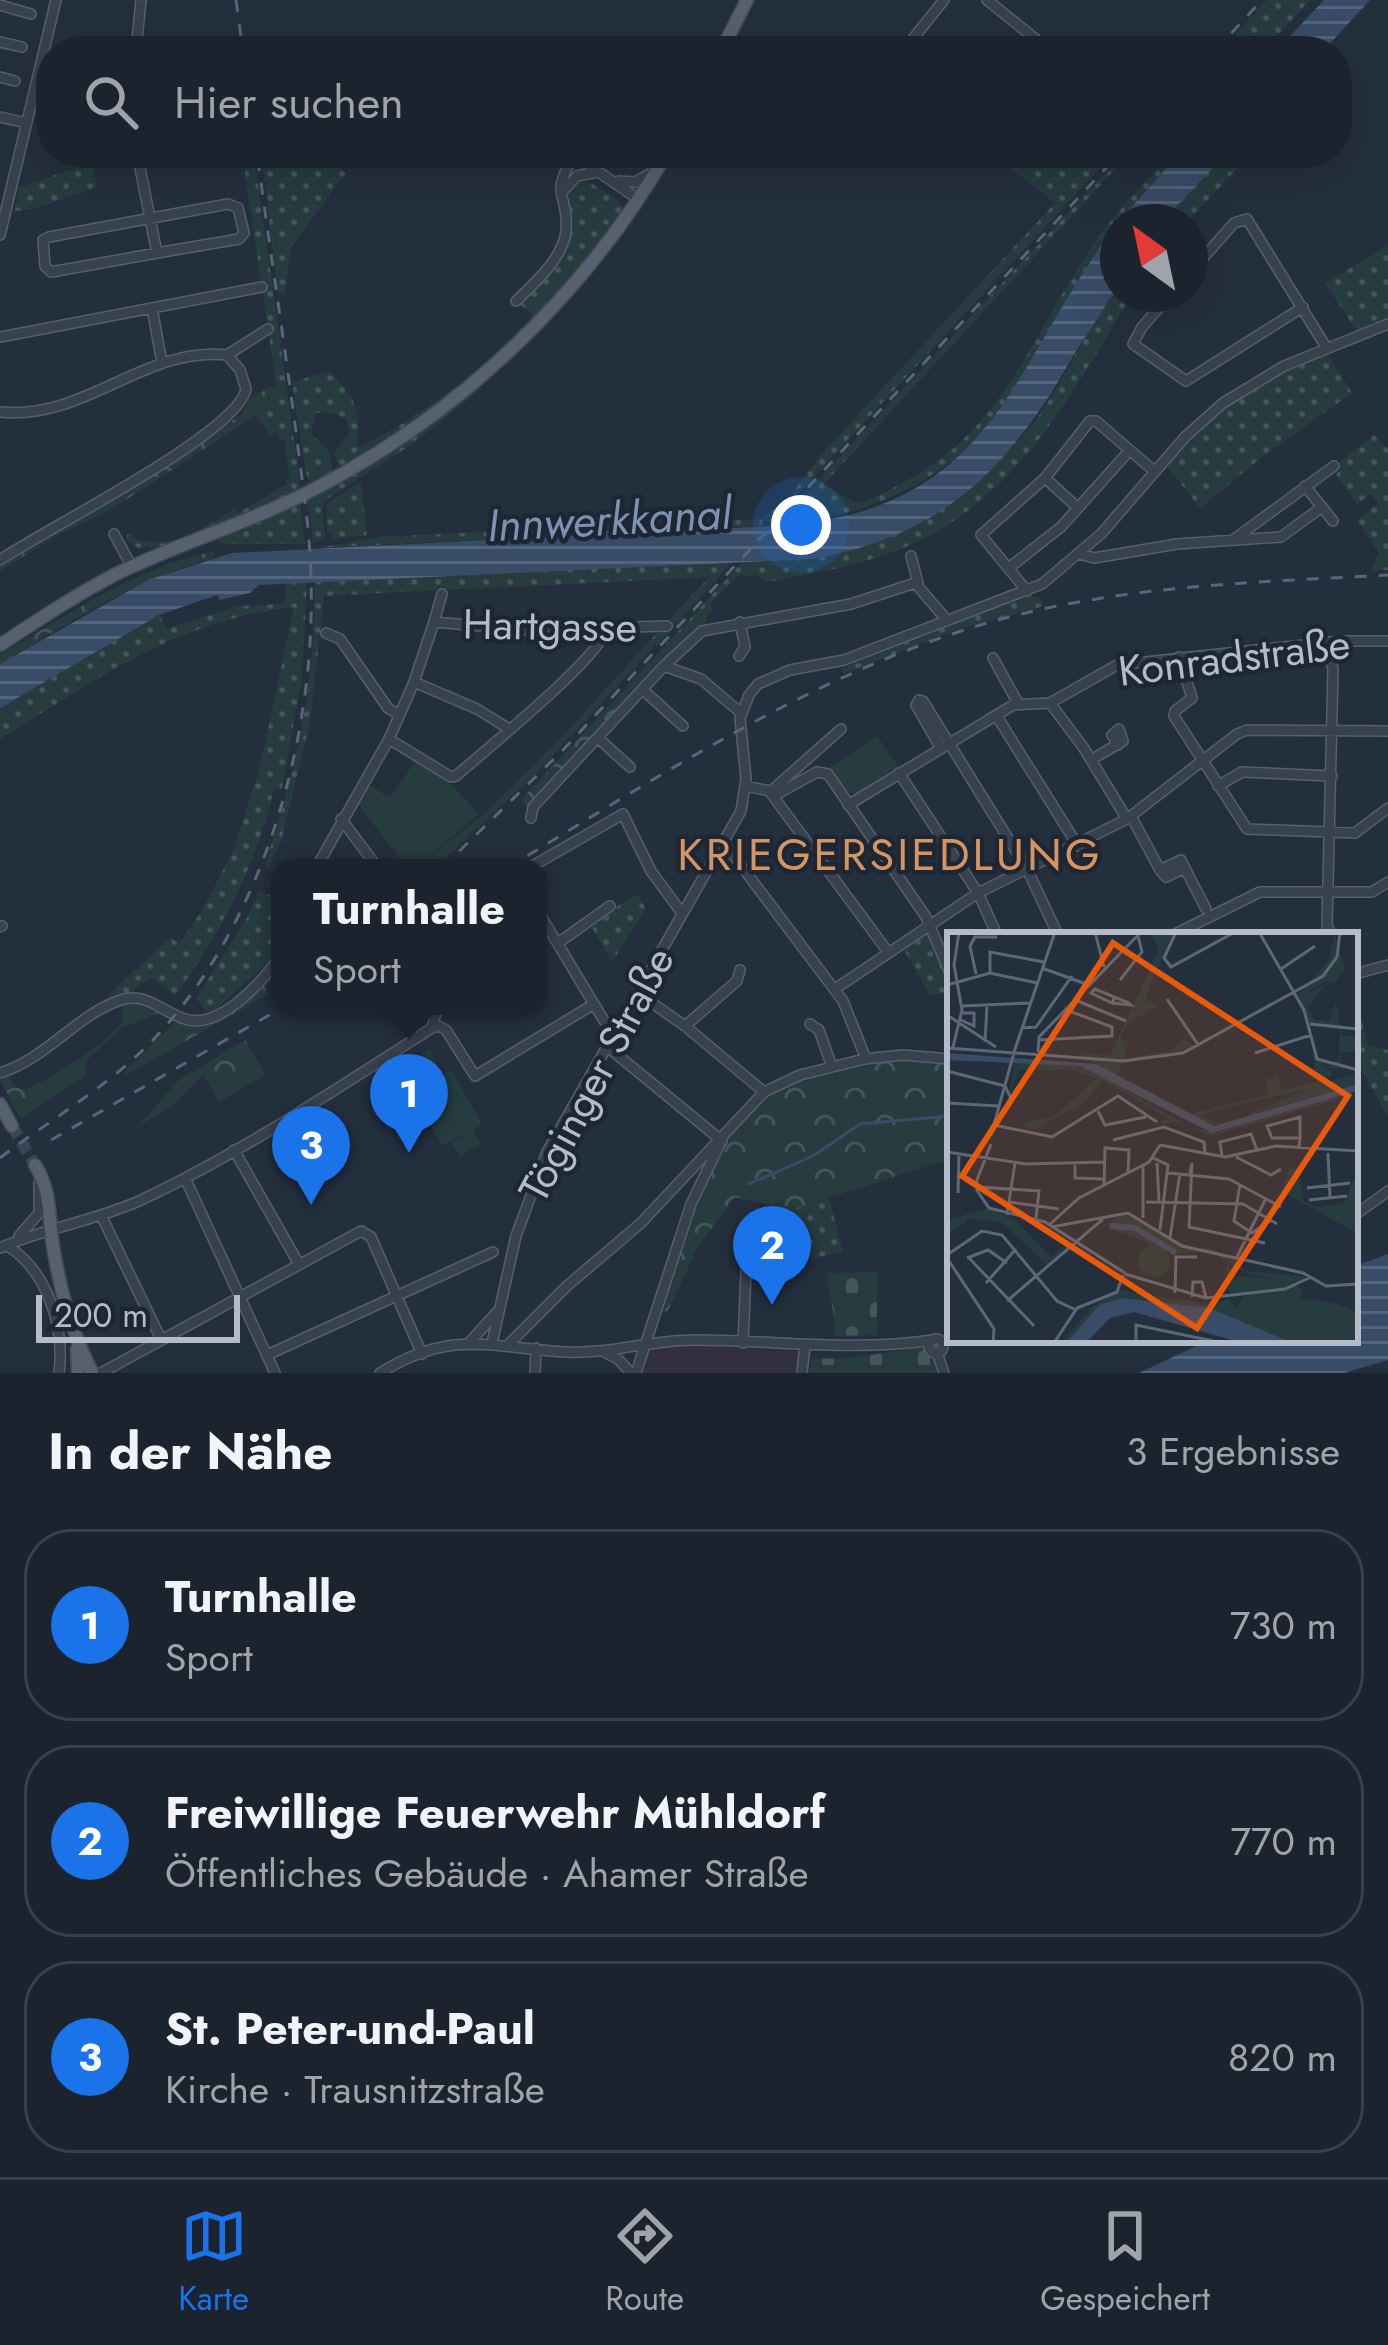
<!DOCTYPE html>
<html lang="de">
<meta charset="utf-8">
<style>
:root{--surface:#1b232e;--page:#282f3a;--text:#f1f3f6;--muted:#a0a4aa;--line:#39404a;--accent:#1a73e8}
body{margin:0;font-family:Jost,sans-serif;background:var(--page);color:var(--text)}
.compass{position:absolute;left:1100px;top:204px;width:108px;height:108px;border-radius:50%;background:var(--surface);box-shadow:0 12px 48px #0002;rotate:327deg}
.scale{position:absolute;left:36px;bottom:30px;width:204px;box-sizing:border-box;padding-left:12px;border:6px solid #b4bcc9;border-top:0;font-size:33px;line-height:42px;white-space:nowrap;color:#b4bcc9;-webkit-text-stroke:9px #1d2633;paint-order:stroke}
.you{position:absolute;left:801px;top:525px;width:42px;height:42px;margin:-30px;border:9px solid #fff;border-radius:50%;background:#1a73e8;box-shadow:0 0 0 18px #1a73e833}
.badge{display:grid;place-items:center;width:78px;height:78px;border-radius:50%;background:var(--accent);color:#fff;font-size:39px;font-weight:700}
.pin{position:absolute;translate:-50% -99px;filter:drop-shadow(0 3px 6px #0008)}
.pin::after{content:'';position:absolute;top:63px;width:42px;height:36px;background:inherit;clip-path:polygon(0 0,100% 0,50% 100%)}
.popup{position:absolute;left:271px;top:859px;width:276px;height:156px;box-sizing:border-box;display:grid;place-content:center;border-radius:24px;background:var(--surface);filter:drop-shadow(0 3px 9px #0005);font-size:39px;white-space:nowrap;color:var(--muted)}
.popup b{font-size:45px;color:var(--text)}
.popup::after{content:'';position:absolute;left:50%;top:100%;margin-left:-24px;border:24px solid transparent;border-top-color:var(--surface)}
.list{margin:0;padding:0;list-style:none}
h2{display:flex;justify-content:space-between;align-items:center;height:156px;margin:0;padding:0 48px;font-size:51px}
h2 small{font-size:39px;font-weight:400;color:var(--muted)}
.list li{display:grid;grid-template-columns:78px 1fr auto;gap:36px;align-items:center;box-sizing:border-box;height:192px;margin:0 24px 24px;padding:0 24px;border:3px solid var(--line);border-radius:48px}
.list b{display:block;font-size:45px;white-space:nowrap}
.list p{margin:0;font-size:39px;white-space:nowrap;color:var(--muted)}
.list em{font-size:39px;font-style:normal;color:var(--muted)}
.icon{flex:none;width:66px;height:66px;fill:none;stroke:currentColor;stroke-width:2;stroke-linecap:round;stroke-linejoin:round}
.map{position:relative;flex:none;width:1388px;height:1373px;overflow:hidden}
.search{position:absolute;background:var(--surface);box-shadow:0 12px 48px #0002;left:36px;right:36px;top:36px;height:132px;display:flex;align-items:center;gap:30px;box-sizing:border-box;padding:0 42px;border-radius:48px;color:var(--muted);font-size:45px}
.sheet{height:804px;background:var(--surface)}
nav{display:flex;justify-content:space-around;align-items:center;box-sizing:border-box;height:168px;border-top:3px solid var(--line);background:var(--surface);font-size:33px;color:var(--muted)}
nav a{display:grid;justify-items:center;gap:6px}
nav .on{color:var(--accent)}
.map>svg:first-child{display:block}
.medical{fill:#32303f}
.grass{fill:url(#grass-dots)}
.forest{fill:url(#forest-crowns)}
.cemetery{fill:url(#cemetery-stones)}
.park{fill:#263c3f}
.water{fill:url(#water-rules)}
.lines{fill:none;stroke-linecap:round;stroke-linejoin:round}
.stream{stroke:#394c67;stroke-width:3}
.major-tunnel{stroke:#3a4453;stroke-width:12;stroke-dasharray:12 6;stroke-linecap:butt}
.minor-casing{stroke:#565f6c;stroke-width:12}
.major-casing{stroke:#414a57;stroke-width:15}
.minor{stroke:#38414e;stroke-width:9}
.major{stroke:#56606e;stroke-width:12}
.rail{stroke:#5a6575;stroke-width:3;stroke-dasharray:12 12;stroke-linecap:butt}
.labels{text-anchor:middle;stroke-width:9;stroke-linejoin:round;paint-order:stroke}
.street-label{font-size:42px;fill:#b4bcc9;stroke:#1d2633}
.water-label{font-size:45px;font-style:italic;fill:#7c92b1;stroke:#1d2633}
.neighbourhood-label{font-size:45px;letter-spacing:3px;fill:#d59563;stroke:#1d2633}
.inset-river{fill:none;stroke:#394c67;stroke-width:6}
.inset-road{fill:none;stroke:#5e6776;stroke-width:3}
.view{fill:#e8590c;fill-opacity:0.15;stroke:#e8590c;stroke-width:6}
.inset-edge{fill:none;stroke:#b4bcc9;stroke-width:6}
</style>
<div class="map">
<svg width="1388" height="1373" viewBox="0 0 1388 1373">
<defs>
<pattern id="grass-dots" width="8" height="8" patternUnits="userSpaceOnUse" patternTransform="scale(3)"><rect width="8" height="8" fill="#263c3f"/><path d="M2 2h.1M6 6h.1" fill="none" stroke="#435659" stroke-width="1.8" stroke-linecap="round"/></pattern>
<pattern id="forest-crowns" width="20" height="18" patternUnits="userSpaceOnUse" patternTransform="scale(3)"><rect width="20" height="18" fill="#263c3f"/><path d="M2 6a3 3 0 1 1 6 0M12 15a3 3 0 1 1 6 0" fill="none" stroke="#435659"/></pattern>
<pattern id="cemetery-stones" width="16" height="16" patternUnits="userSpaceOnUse" patternTransform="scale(3)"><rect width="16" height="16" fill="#263c3f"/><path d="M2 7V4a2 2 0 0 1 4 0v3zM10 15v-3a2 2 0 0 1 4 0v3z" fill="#435659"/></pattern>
<pattern id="water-rules" width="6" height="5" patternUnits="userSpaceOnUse" patternTransform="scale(3)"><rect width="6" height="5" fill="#394c67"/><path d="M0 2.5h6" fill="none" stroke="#53647b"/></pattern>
</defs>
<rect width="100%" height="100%" fill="#242f3e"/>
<path class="medical" d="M696,1345L799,1352L797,1373H643L648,1354L655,1348Z"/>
<path class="grass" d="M1267,0H1310L1263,51H1220Z
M242,153H254L301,491L167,546L138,548L125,539L127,535L133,533L132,538C170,552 203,529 234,509L238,513L287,484L285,480L290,477L284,439H280L275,432L269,435L255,414L264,410L276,383Z
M261,153H287L311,168L320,153H344L335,166L346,173L291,247L285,296L278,292Z
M1005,153H1114L770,524L763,517L785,502L827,448L1055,203L1000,160Z
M1124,153H1130L823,485L858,504C1001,447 1015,361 1093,245C1116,212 1144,183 1170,153H1180C1149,187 1118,220 1093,258C1064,301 1043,349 1014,392C959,476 874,518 777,524Z
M1227,153H1252L1187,222H1162Z
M92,162L97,187L34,209L14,211L19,188Z
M582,178L615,197L623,208C615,225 602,240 591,254C524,342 438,408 346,467L338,465L334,453L349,434L347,418L325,412L315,413L311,433L328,451L333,468L330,474L311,485L306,473L292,382L330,371L352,398L358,418V448C424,416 484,368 534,315L519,304L563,253L568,190Z
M1388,246V318L1356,330L1325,283Z
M1118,280V294H1132C1069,398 1014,507 893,552C852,567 809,574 767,582L757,575L738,576L710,604L714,609L706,618V624L660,665L653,659L743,561C848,557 919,541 995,465C1010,450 1026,435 1038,417C1067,373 1091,325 1118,280Z
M1327,353L1352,393L1267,453L1200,508L1166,465L1202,430L1201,426L1233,402L1285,371Z
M480,385L481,389L411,445L325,500L322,509L325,537L313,544L307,496Z
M1374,435L1388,449V570L1371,571L1379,553L1357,520L1378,503L1371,494L1357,504L1336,474L1341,470L1337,464Z
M361,482L367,535L334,539L327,531V504Z
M300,501L305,544H223L219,541L222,535Z
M763,519L762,526L318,548L379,537Z
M732,562L657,646L653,643L657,633L709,577L324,596L310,723L281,842L268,869L265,864C296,774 317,678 314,582Z
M307,582L302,678L282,788L274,789C256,865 221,933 175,996L153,978L138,985L131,994L110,1000L111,992L171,937L179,944L203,909L234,849L260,767L294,607C176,620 98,679 0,739V708L159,615L167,629L237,606L281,604L285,602L286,583Z
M1031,595L1042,599L1044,606L959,629L843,674L841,669L929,629Z
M259,891L280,899V950L276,956L210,1014L196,999L248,916Z
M637,894L646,909L612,962L590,924Z
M925,932L947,974L950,992L930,995L902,946Z
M1355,1019L1362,1022L1368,1046L1388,1050V1118L1355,1057Z
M829,1198L843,1252L804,1260L786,1211Z"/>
<path class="forest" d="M273,385L264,410L107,512L61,533L0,571V565L163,467L242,414L249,400Z
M215,551L213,558C135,579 69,623 0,664V655C68,615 136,567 215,551Z
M657,633L652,649L539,770L435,868H417L488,810L559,740Z
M653,659L660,665L527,806L521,800Z
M263,984L269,994L126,1075L124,1072L176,1021C212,1034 236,1006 263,984Z
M132,1002L159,1013L121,1028L87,1060L86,1075L21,1119L0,1080L9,1076L15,1087L26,1090C48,1079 106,1045 119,1026C125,1017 122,1015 121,1006Z
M245,1040L265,1075L219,1102L203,1075L172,1106L138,1126L179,1080Z
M917,1059L950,1063V1159L790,1210L735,1197L697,1248L668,1311L657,1313C680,1247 704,1140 764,1097C804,1067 868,1061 917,1059Z"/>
<path class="cemetery" d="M877,1272V1335L834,1336C837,1313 827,1295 828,1273Z
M917,1348L928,1351L937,1373H809L811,1359L850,1358Z"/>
<path class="park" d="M877,736L898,766L856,794L848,792L830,767Z
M416,760L448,781L479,814L417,868H407L358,804L369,785L390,798Z
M430,1049L443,1074L451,1070L482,1124L473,1130L481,1144L460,1156L452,1143L469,1132L442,1146L399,1067Z"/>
<path class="water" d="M1324,0H1370L1323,51H1276Z
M1180,153H1227L1162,222H1118Z
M1118,223C1118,240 1122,262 1118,278C1113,300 1084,337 1072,358C1009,469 941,537 811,559L259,585L250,593L220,600L217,595L159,615L0,708V664L148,580L232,553L792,525C1000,504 1013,358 1118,223Z
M1388,1254V1360L1344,1373H1139L1209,1340H1355V1266Z"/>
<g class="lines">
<path class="stream" d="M749,1184L813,1156L860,1124L950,1116"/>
<path class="major-tunnel" d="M12,1126L35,1165"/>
<defs>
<path id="minor" d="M987,0L1038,41L1043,51
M0,5L31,14
M0,42L22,47
M136,51L141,0
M903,51L944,0
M0,77L15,81
M0,117L26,123
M547,153L555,158L574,155L638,199
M138,158L157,253L51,272L45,266L43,240L49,237L228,204L238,208L244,233L239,239L157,253
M619,181L635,182L653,172
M563,191L577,176L598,172
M0,235L56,0
M1190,273L1234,223L1247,219L1326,347
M1171,294L1142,327L1133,344L1186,381L1303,307
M516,301C535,283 564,257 566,230C569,190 548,200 574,155
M152,308L162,363
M0,337L262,287
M227,355L268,329
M0,412C85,421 144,346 227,355L240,370L246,389C237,434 45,529 0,560
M1045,478L1078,508
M1322,507L1333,521
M114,534L132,567
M1233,540L1334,466
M1080,554L1094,558L1177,544L1281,537L1322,507L1305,486
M911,556L918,583
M1010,567L1061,527L1129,451
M1027,591L981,535L1045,478L1090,421H1096L1154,471
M434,622L442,594
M326,633L340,639L388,708L399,715
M1324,645L1333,668L1327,926L1332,935
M739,656L745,647L740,622
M1179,657L1192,698L1175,711L1174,716L1247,829L1355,833L1388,808
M993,658L1018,703
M664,666L701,679L741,713
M414,682L477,709L509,729
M643,690L683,726
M1050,703L1083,747L1127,819
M996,715L1078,846
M598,738L630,767
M389,739L451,777L456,776C484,751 602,656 607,628
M940,747L916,705L919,700L923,701L1027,869L1058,935
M1091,760L1123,741L1119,729L1112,735L1118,745
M899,773L978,893L997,935
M746,786L779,793L817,772L828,774L926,917L950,973
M1218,786L1242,772L1332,776
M770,792L888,952
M770,792L841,729
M848,805L1013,705L1050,703L1117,665L1341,641H1388
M1131,816L1160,870
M531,818L533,807L664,666L702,631L851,604L915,583L945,618
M341,819L378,868
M724,843L843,1001L866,1059
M316,868L389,739L414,682L434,622L527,630L667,626
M529,868L623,814L651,871L681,912
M1185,868L1166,877L1160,870L1181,860C1189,877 1198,893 1206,909
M538,911L606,1024L617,1034
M0,927L2,926
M1173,935L1260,892H1372L1388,882
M558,943L610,906
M1355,974L1388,965
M835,989L978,893L1127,819L1237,734L1247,730L1388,731
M639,994L685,1026L764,1092
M810,1024L819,1030L832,1067
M685,1026L737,981L740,970
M432,1028L438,1026L446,1030L475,1076L594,1004
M432,1028L438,1006
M609,1048L722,1141
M0,1073C48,1058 77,1014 121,1000C145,992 160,1010 182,1018C217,1033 261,983 280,957
M234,1150L299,1264
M185,1178L275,1373
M1355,1215L1388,1191
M102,1217L161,1339
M19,1236L39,1213V1183
M6,1245C47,1270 65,1326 59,1373
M0,1248C45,1228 94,1221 139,1201C242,1153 337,1088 432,1028
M929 1346a7 7 0 1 1 14 0a7 7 0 1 1-14 0Z
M469,1343L496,1313
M492,1343L516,1236L547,1152L741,811L746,779L740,718L749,695L758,684L790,670L844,660L1042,584L1101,534L1185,437L1223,403L1284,366L1388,324
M743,1343L746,1271
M509,1344L567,1286L641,1223L764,1092L800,1075L864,1059L903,1055L950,1059
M602,1351L618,1359L631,1373
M937,1353L944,1373
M267,1355L493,1252
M101,1373L361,1231L371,1237L422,1354
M380,1373C453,1328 490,1348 567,1352C610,1354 651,1340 694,1340C774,1340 853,1352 933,1340
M535,1373L536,1348
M636,1373L691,1204L719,1146
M802,1373L805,1346"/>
<path id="major" d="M721,51L747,0
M0,645C38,620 77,594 118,573C184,541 255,521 320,486C463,411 586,293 667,153
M0,1104L12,1126
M35,1165C52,1192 48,1217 53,1246C60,1290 72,1333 92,1372
M77,1349L78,1373"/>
</defs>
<use href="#minor" class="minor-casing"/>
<use href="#major" class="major-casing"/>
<use href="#minor" class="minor"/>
<use href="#major" class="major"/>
<path class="rail" d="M236,0L243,51
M1215,51L1262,0
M442,868L562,751L1120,153
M507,868C667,772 826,665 1009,617C1133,585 1261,582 1388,575
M51,1140L285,1006
M0,1158C55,1116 118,1081 164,1028C267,911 316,732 311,578C310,527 301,475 295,424C283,334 269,243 257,153"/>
</g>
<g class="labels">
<g class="street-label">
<text transform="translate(550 625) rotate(1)" y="15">Hartgasse</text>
<text transform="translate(1234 657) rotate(-7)" y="15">Konradstraße</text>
<text transform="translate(596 1074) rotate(-62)" y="15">Töginger Straße</text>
</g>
<g class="water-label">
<text transform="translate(609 519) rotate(-3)" y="16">Innwerkkanal</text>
</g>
<g class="neighbourhood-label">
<text x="890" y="870">KRIEGERSIEDLUNG</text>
</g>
</g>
<g transform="translate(947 932)">
<rect width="411" height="411" fill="#242f3e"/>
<path d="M203,0H226L198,68L212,73L180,92L173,107L181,110L178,126L224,119L242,100L238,108L249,115L175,132L170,143L238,183L322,162L318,148L330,144L335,158L369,150L366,122L386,142L371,153L411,140V152L264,194L242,187L131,121L163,123L212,17ZM363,156L279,192L252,184L271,178ZM387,0L398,36L387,51L378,49L357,63L379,52L361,76L368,88L382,89L389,69L395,103L411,105V119L394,121L393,134L411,137L384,136L374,130L392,129L393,95L363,91L351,63L382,28ZM68,131L125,133L150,141L242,195L270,201L336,177L411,162L265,204L228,190L206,194L221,186L156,148L139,168L117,188L128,176L86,199L75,192L107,184L149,147L126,138H72L61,167ZM351,236L357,269L369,275L397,271L411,237V302L335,259L341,237ZM191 329a16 16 0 1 1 32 0a16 16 0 1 1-32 0ZM280,329L287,344L342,348L356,358L353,371L314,359L286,362L278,354Z" fill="#263c3f" fill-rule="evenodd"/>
<path d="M41,276L68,288L104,325L119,312L115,305L121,313L100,333L56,291L23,286L0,303L1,288ZM178,281L244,316H263L281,324L290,329L297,339L362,345L347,350L301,342L262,319L230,322L159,295L147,299ZM172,358L264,373L282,367L290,377L297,362L315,360L391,372L411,381V411H346L263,376L175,366L152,373L119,411H113L146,374Z" fill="#263c3f"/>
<path d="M0,121L149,132L267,194L411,152V159L265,201L133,134L0,128ZM175,366L263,376L346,411H295L187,380L163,386L139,411H119L152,373Z" fill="#394c67"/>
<path class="inset-river" d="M163,294L188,296L229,321"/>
<path class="inset-road" d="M148,0L157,35M229,0L217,26L224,35L288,0M312,0L357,78L370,127L411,138M95,36L139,52M334,37L368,14M43,41V20L97,30M29,42L23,14L28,5H50M173,48L195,20L191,4M0,53L43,41L90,51M126,67L179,89M220,67L252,114M165,71L184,73L182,71L148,57L144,61L165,71L168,65M15,74L83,71M0,83L49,115M14,88L27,94V81H16M363,92L411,97M74,96L89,95L125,44M91,108L165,104V95L117,77M38,110L40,73M6,115L15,78L7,33L12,0M0,116L176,129L236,121L376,44L390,25L393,0M68,117L108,0M91,120L92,105L194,0M308,121L364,103M0,139L58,154L65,168M0,171L51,174M151,179L158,193L199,185M47,193L105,205L171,164L210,190M44,203L68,117M166,208L217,195L257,210L258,220M213,213L278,225L329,214L411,219M352,216L353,206V185L320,194L325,206H353M0,220L79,232L157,230M381,221L383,265M275,224L273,210L304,202L310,218M289,225L324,243L334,237M206,226L221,233L213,298M210,231L212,270M128,233V246L156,247M196,234V286M221,241L282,247L334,275M243,241L245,231L242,295L318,311M293,252L287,289L305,301L323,289M28,253L44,212M157,254L158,216L182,218L181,241M31,255L92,259L89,286M360,256L403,251M29,257L42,276L98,290L178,341M11,261L12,221M362,268L400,264M62,270L112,277M199,270L296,272L330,292M60,283L68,231M102,293L132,266L202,230L213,213M104,295L181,281L235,314L356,341L379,354L411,352M223,306L233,241M0,323L35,299L55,303L110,369L129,378M290,325L319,266M0,326L47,397L46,411M20,326L41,318L60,331M22,326L87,394M178,342L259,366L338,357L362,346M39,351L69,317M228,361L229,325H250M245,365L246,350H255L259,365M60,369L156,287M107,411L130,376L170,360L176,343M189,411V393L276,411"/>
<path class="view" d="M166,11L401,164L250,396L15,244Z"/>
<rect width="411" height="411" class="inset-edge"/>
</g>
</svg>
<svg class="compass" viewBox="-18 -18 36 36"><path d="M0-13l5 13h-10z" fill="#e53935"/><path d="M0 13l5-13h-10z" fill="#a0a4aa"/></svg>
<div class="scale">200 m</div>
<div class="you"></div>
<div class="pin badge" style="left:409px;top:1153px">1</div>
<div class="popup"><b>Turnhalle</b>Sport</div>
<div class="pin badge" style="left:772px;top:1305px">2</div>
<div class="pin badge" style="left:311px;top:1205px">3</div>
<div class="search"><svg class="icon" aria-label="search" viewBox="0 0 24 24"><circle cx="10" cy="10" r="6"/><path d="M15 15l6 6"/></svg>Hier suchen</div>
</div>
<section class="sheet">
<h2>In der Nähe<small>3 Ergebnisse</small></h2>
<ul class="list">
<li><span class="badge">1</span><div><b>Turnhalle</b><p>Sport</p></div><em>730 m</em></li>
<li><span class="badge">2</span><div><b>Freiwillige Feuerwehr Mühldorf</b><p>Öffentliches Gebäude · Ahamer Straße</p></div><em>770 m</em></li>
<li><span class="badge">3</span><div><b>St. Peter-und-Paul</b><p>Kirche · Trausnitzstraße</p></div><em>820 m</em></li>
</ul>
</section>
<nav>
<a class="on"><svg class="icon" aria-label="map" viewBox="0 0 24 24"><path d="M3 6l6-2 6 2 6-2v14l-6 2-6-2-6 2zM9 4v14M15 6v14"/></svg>Karte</a>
<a><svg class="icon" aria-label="directions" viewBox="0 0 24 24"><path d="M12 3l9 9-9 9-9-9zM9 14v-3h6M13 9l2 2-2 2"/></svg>Route</a>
<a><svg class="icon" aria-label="saved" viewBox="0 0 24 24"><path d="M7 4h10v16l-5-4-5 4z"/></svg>Gespeichert</a>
</nav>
